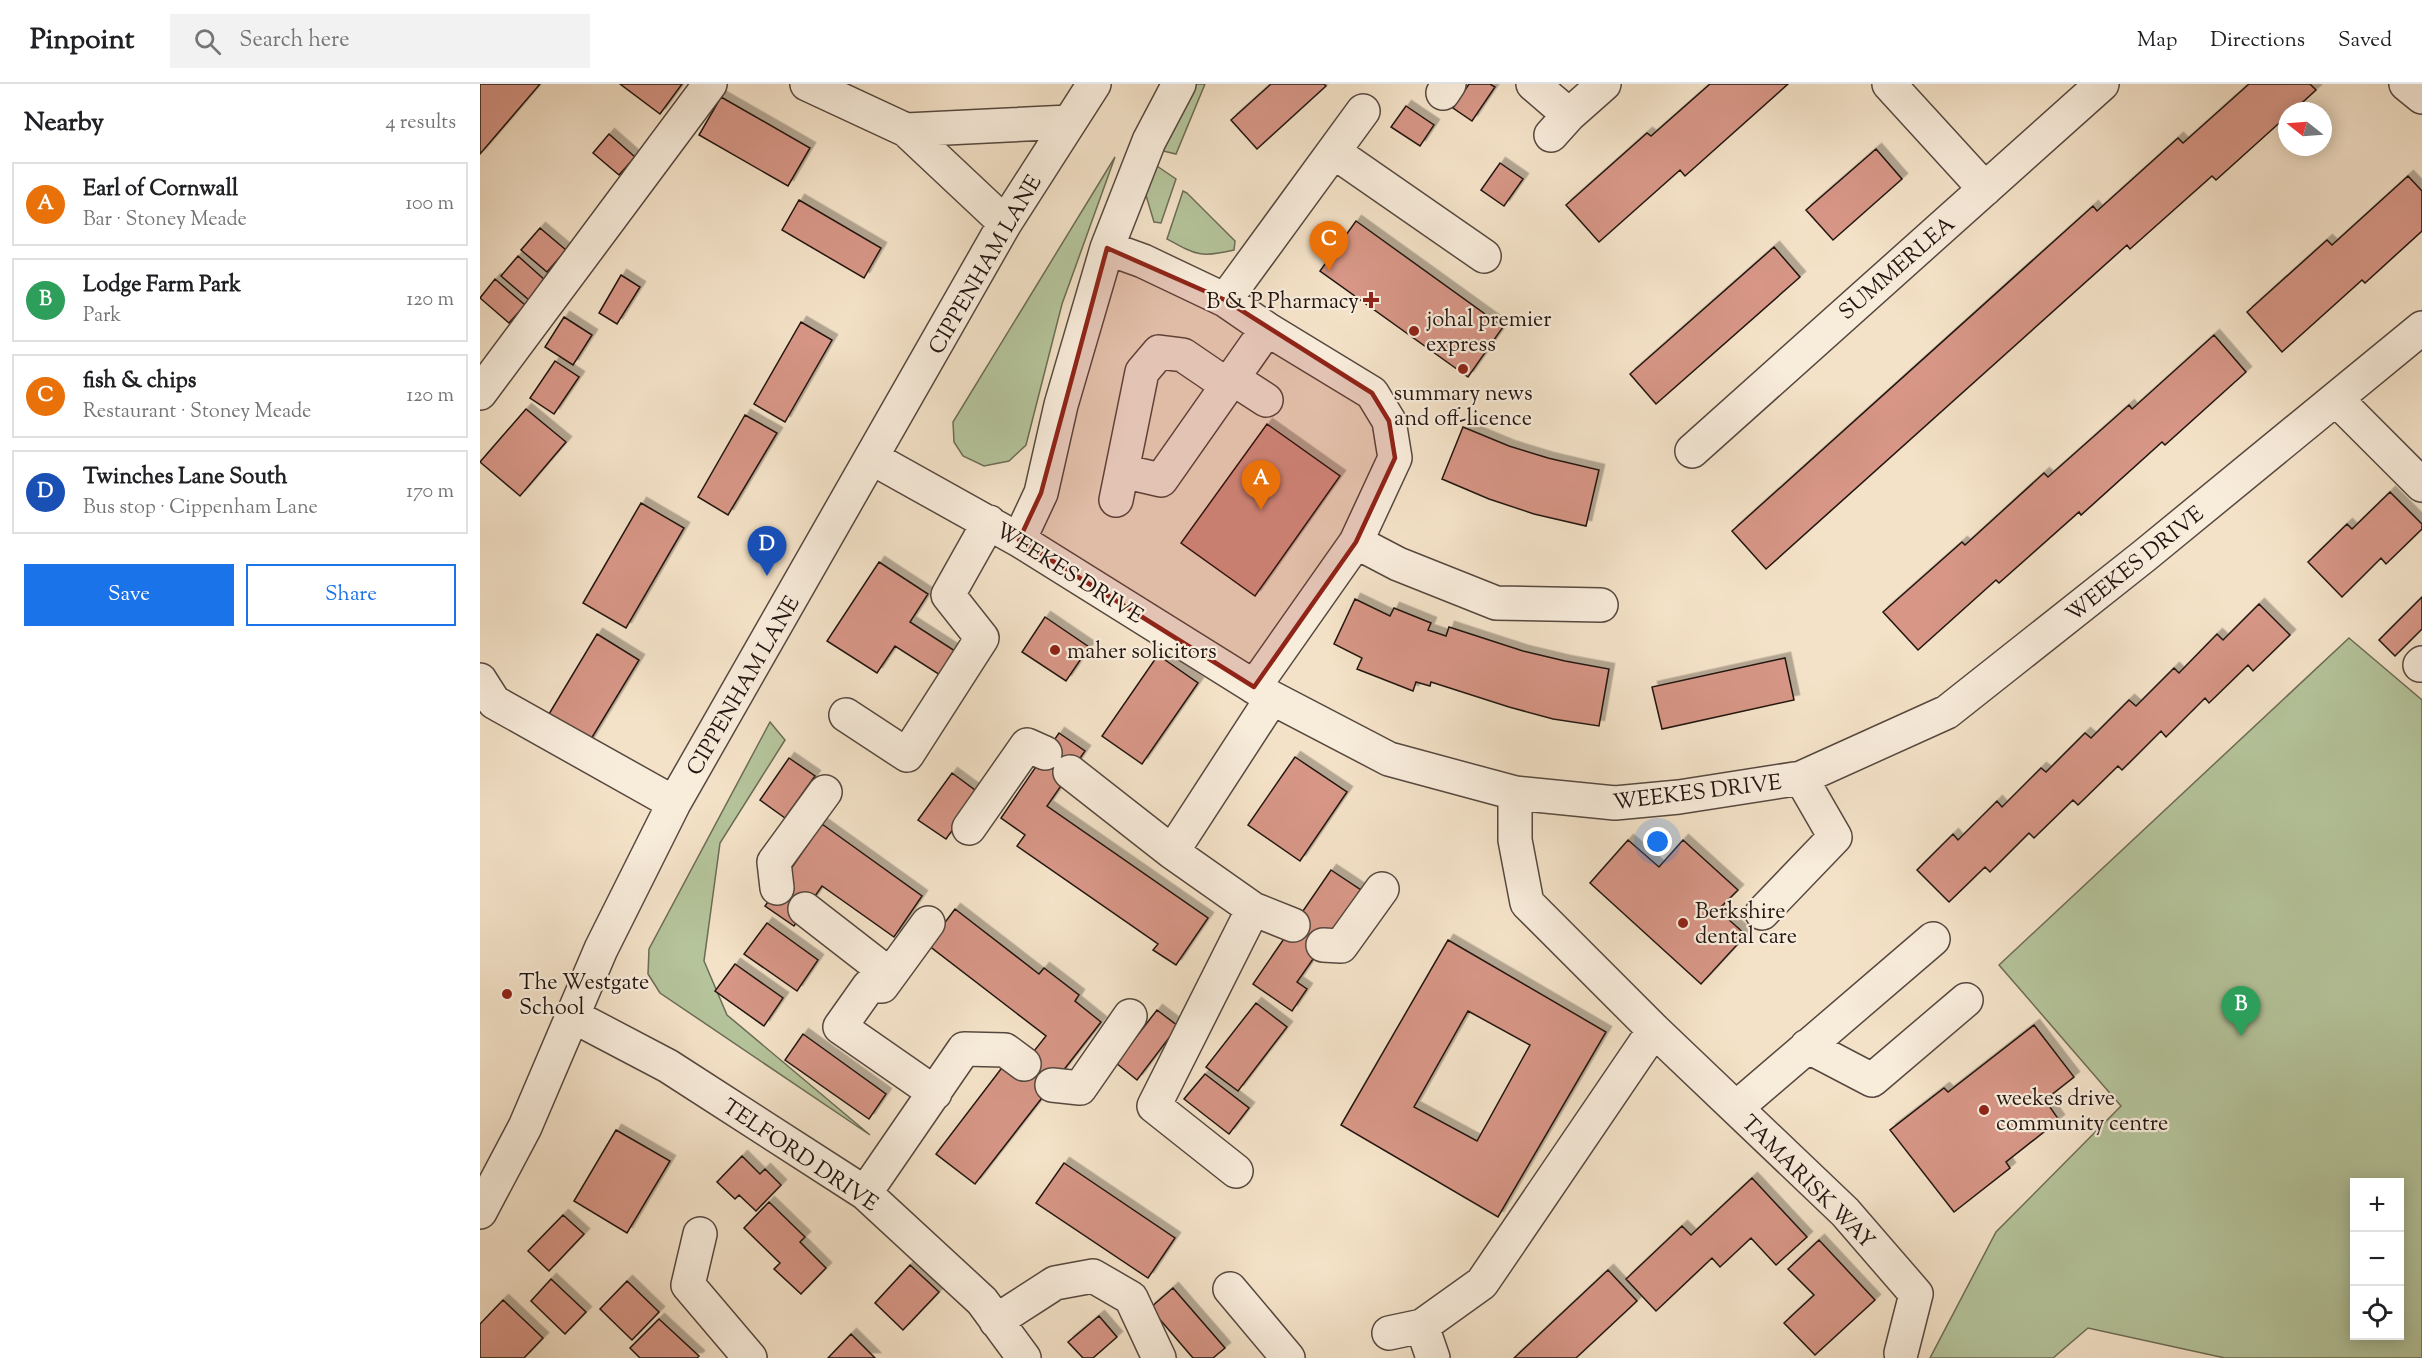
<!DOCTYPE html>
<meta charset="utf-8">
<style>
:root{--surface:#fff;--page:#f2f2f2;--text:#202124;--muted:#757577;--line:#e0e0e0;--accent:#1a73e8}
body{margin:0;font-family:"Sorts Mill Goudy",serif;background:var(--page);color:var(--text)}
.controls{position:absolute;right:18px;bottom:18px;display:grid;overflow:hidden;border-radius:0px;box-shadow:0 3px 15px #0003}
.controls button{width:54px;height:54px;display:grid;place-items:center;padding:0;border:0;border-bottom:2px solid var(--line);background:var(--surface);color:var(--text);font:30px sans-serif}
.compass{position:absolute;left:1798px;top:18px;width:54px;height:54px;border-radius:50%;background:var(--surface);box-shadow:0 3px 15px #0003;rotate:287deg}
.you{position:absolute;left:1178px;top:758px;width:21px;height:21px;margin:-15px;border:4px solid #fff;border-radius:50%;background:#1a73e8;box-shadow:0 0 0 9px #1a73e833}
.badge{display:grid;place-items:center;width:39px;height:39px;border-radius:50%;background:var(--accent);color:#fff;font-size:20px;font-weight:700}
.pin{position:absolute;translate:-50% -50px;filter:drop-shadow(0 2px 3px #0008)}
.pin::after{content:'';position:absolute;top:32px;width:21px;height:18px;background:inherit;clip-path:polygon(0 0,100% 0,50% 100%)}
.list{margin:0;padding:0;list-style:none}
h2{display:flex;justify-content:space-between;align-items:center;height:78px;margin:0;padding:0 24px;font-size:26px}
h2 small{font-size:20px;font-weight:400;color:var(--muted)}
.list li{display:grid;grid-template-columns:39px 1fr auto;gap:18px;align-items:center;box-sizing:border-box;height:84px;margin:0 12px 12px;padding:0 12px;border:2px solid var(--line);border-radius:0px}
.list b{display:block;font-size:22px;white-space:nowrap}
.list p{margin:0;font-size:20px;white-space:nowrap;color:var(--muted)}
.list em{font-size:20px;font-style:normal;color:var(--muted)}
.actions{display:flex;gap:12px;padding:18px 24px}
.actions a{flex:1;padding:14px 0;border:2px solid var(--accent);border-radius:0px;text-align:center;font-size:21px;color:var(--accent)}
.actions .main{background:var(--accent);color:#fff}
.icon{flex:none;width:33px;height:33px;fill:none;stroke:currentColor;stroke-width:2;stroke-linecap:round;stroke-linejoin:round}
.map{position:relative;flex:none;width:1942px;height:1274px;overflow:hidden}
header{display:flex;align-items:center;gap:36px;box-sizing:border-box;height:84px;padding:0 30px;background:var(--surface);border-bottom:2px solid var(--line)}
header strong{font-size:28px}
nav{display:flex;gap:33px;margin-inline-start:auto;font-size:21px}
.search{width:420px;height:54px;background:var(--page);display:flex;align-items:center;gap:15px;box-sizing:border-box;padding:0 21px;border-radius:0px;color:var(--muted);font-size:22px}
main{display:flex}
aside{flex:1;background:var(--surface)}
.map>svg:first-child{display:block}
.green{fill:#b5c49b;stroke:#6c6c56;stroke-width:1.5;fill-rule:evenodd}
.building{fill:#d79686;stroke:#221511;stroke-width:1.5;fill-rule:evenodd;filter:url(#shadow)}
.lines{fill:none;stroke-linecap:round;stroke-linejoin:round}
.minor-casing{stroke:#56483f;stroke-width:36}
.minor{stroke:#f8ecdb;stroke-width:33}
.marked{fill:#8f2418;fill-opacity:0.2;stroke:#8f2418;stroke-width:4.5;stroke-linejoin:round}
.poi-dot{fill:#8f2418;stroke:#f8ecdb;stroke-width:2}
.labels{text-anchor:middle;stroke-width:4.5;stroke-linejoin:round;paint-order:stroke}
.street-label{font-size:22px;fill:#221511;stroke:#f8ecdb}
.poi-label{font-size:22px;fill:#221511;stroke:#f8ecdb;text-anchor:start}
</style>
<header>
<strong>Pinpoint</strong>
<div class="search"><svg class="icon" aria-label="search" viewBox="0 0 24 24"><circle cx="10" cy="10" r="6"/><path d="M15 15l6 6"/></svg>Search here</div>
<nav><a>Map</a><a>Directions</a><a>Saved</a></nav>
</header>
<main>
<aside>
<h2>Nearby<small>4 results</small></h2>
<ul class="list">
<li><span class="badge" style="background:#e8710a">A</span><div><b>Earl of Cornwall</b><p>Bar · Stoney Meade</p></div><em>100 m</em></li>
<li><span class="badge" style="background:#2e9e5b">B</span><div><b>Lodge Farm Park</b><p>Park</p></div><em>120 m</em></li>
<li><span class="badge" style="background:#e8710a">C</span><div><b>fish &amp; chips</b><p>Restaurant · Stoney Meade</p></div><em>120 m</em></li>
<li><span class="badge" style="background:#1a4fb4">D</span><div><b>Twinches Lane South</b><p>Bus stop · Cippenham Lane</p></div><em>170 m</em></li>
</ul>
<div class="actions"><a class="main">Save</a><a>Share</a></div>
</aside>
<div class="map">
<svg width="1942" height="1274" viewBox="0 0 1942 1274">
<defs>
<filter id="shadow"><feDropShadow dx="5.5" dy="-5.5" stdDeviation="0" flood-color="#0004"/></filter>
</defs>
<rect width="100%" height="100%" fill="#f4e2c8"/>
<filter id="stains"><feTurbulence type="fractalNoise" baseFrequency=".00333" numOctaves="4"/><feColorMatrix values="0 0 0 0 .2 0 0 0 0 .09 0 0 0 0 .02 0 0 0 .5 -.17"/></filter>
<radialGradient id="worn" r=".72"><stop offset=".6" stop-color="#630" stop-opacity="0"/><stop offset="1" stop-color="#630" stop-opacity=".3"/></radialGradient>
<path class="green" d="M713,0H725L696,70L679,66Z
M635,73L582,220L546,361L529,377L504,382L483,372L474,358L473,338Z
M674,80L696,95L681,139L674,138L665,108Z
M703,107L707,109L755,157L754,166C721,174 716,171 687,155Z
M1869,554L1942,616V1274H1745L1608,1244L1573,1274H1450L1516,1148L1641,1022L1519,881ZM1874,1098H1920V1252H1874Z
M290,638L305,656L240,759L224,877L247,931L390,1051L180,909L168,890L169,865Z"/>
<path class="building" d="M0,0H60L0,70Z
M140,0H202L180,30Z
M791,0H844L846,2L777,65L751,36Z
M989,0H1010L1015,3L992,37L973,24Z
M1230,0H1308L1205,92L1200,86L1119,158L1086,121L1167,49L1171,52Z
M1769,0H1830L1836,6L1813,27H1807V32L1736,96L1732,92L1650,165L1647,161L1286,485L1252,447L1613,122L1617,127L1698,54L1703,59Z
M241,13L330,64L308,102L219,51Z
M926,22L954,41L940,62L911,43Z
M129,50L155,73L139,91L113,69Z
M1396,65L1422,95L1353,156L1326,126Z
M1020,79L1043,95L1024,122L1001,106Z
M1928,92L1942,107V147L1885,199L1882,196L1802,268L1767,228L1847,156L1852,161Z
M319,116L401,164L384,194L302,146Z
M876,137L1023,243L988,293L840,187Z
M60,144L86,166L67,188L41,166Z
M1294,163L1320,193L1176,320L1150,290Z
M38,172L66,197L49,216L21,192Z
M141,191L160,203L137,240L119,229Z
M15,195L45,221L29,239L0,214Z
M84,233L112,251L93,281L65,263Z
M321,238L352,256L305,338L274,320Z
M1734,251L1766,288L1685,361L1682,358L1601,431L1599,428L1519,499L1516,496L1438,566L1403,528L1482,458L1485,461L1564,389L1568,393L1649,321L1652,325Z
M75,277L99,293L74,330L50,314Z
M46,325L86,358L40,412L0,378Z
M265,331L297,349L248,431L218,413Z
M787,340L860,392L775,512L701,459Z
M983,343L1029,362L1068,374L1119,386L1106,442L1054,430L1009,415L962,395Z
M1910,408L1942,440V445L1906,480L1901,474L1862,513L1828,478L1867,440L1872,445Z
M161,419L204,444L146,544L103,519Z
M399,478L448,510L430,538L475,567L460,591L415,562L397,589L347,557Z
M1942,513V545L1915,572L1899,556Z
M875,515L910,532L914,524L951,539L948,546L966,552L969,543L1043,567L1085,577L1129,585L1119,642L1073,635L1029,623L951,598L950,602L936,598L933,607L877,585L882,574L854,560Z
M1779,520L1810,551L1773,587L1768,581L1729,619L1725,614L1686,653L1681,647L1642,686L1638,682L1598,721L1593,716L1554,754L1549,749L1510,788L1505,783L1469,818L1437,786L1473,750L1478,756L1517,717L1522,723L1561,684L1566,688L1605,649L1611,654L1649,616L1656,622L1694,584L1699,589L1737,550L1743,556Z
M565,533L609,563L586,597L542,568Z
M117,550L159,576L105,665L63,640Z
M678,571L718,599L662,680L622,652Z
M1305,574L1314,616L1182,645L1172,603Z
M579,649L605,667L567,722L728,834L696,881L673,866L678,860L537,762L545,751L521,734Z
M815,673L867,708L820,777L768,741Z
M309,674L335,692L305,734L280,716Z
M472,689L499,709L466,755L438,736Z
M342,740L442,812L414,853L342,802L314,842L285,822Z
M1148,756L1179,783L1203,756L1258,806L1238,826L1266,851L1221,900L1110,799Z
M851,786L881,806L817,898L827,905L812,927L773,900Z
M475,825L559,890L564,884L599,911L595,917L621,938L495,1100L456,1070L524,981L536,990L566,952L448,861Z
M287,839L338,876L317,907L264,870Z
M968,856L1126,948L1018,1133L861,1041ZM988,927L1050,961L997,1057L934,1023Z
M255,880L303,914L284,942L235,907Z
M776,919L807,943L758,1007L726,983Z
M677,926L698,942L657,996L636,979Z
M1554,941L1594,993L1565,1016L1579,1036L1526,1078L1530,1084L1474,1128L1410,1046L1464,1004L1468,1008Z
M323,950L406,1010L389,1035L305,976Z
M725,990L769,1024L749,1050L704,1015Z
M136,1046L190,1077L147,1149L94,1117Z
M262,1072L280,1090L285,1085L301,1101L276,1127L259,1111L255,1115L237,1098Z
M584,1079L695,1154L668,1194L556,1119Z
M1272,1094L1327,1153L1296,1181L1271,1154L1240,1183L1232,1174L1176,1227L1146,1195L1202,1142L1211,1151Z
M289,1118L325,1153L320,1158L346,1184L321,1210L294,1185L300,1179L264,1144Z
M83,1131L104,1150L69,1187L48,1167Z
M1339,1156L1395,1216L1335,1271L1304,1239L1334,1211L1308,1185Z
M430,1181L459,1208L423,1246L395,1219Z
M1128,1186L1157,1217L1096,1274H1034Z
M71,1195L106,1228L85,1250L51,1217Z
M147,1197L179,1228L152,1256L120,1225Z
M693,1204L745,1264L733,1274H713L670,1224Z
M23,1216L63,1254L44,1274H0V1240Z
M619,1232L637,1253L613,1274H603L588,1258Z
M179,1235L219,1272L217,1274H160L150,1264Z
M371,1250L395,1274H348Z"/>
<g class="lines">
<defs>
<path id="minor" d="M327,0L426,46L525,139
M1053,0L1089,31
M1409,0L1505,105
M1926,0L1942,13
M963,9L969,0
M426,46L589,38
M1071,51L1089,31L1124,0
M854,68L1004,172
M627,164L663,177L745,216L787,245L892,309L909,337L915,374L876,458L774,603
M745,216L883,27
M752,294L786,316
M0,309L230,0
M1856,315L1942,401
M1212,367L1622,0
M392,374L539,456L792,614L909,675L1035,709L1135,719L1199,713L1321,694L1467,628L1664,472L1942,244
M642,387L681,396L787,245
M636,416L662,288L679,268L703,271L747,301
M539,456L561,409L581,321L627,164L669,57L699,0
M876,458L918,480L1016,519L1121,521
M1940,581L1942,579
M0,596L14,618L194,719
M366,631L427,671L502,554L468,511L509,438
M590,688L692,768L773,825L813,841
M1035,709V756L1047,819L1174,946L1365,1128L1436,1210L1421,1269
M489,744L547,661L565,669
M692,768L792,614
M297,804L294,778L345,708
M325,825L410,891
M1282,829L1355,753L1321,694
M448,839L402,902H389L360,943L455,1009
M843,861L861,862L902,805
M91,931L188,982L385,1109L502,1217L544,1274
M1327,962L1392,996L1486,916
M572,1001L600,1004L650,932
M1256,1024L1453,855
M756,1087L674,1022L773,825
M385,1109L484,965L525,966L544,980
M0,1128L45,1043L121,865L194,719L525,139L614,0
M220,1150L208,1201L270,1274
M750,1205L808,1274
M516,1237L575,1199L613,1192L651,1214L679,1274
M942,1242L953,1274
M909,1249L942,1242L1002,1199L1174,946"/>
</defs>
<use href="#minor" class="minor-casing"/>
<use href="#minor" class="minor"/>
</g>
<path class="marked" d="M627,164L745,216L892,309L909,337L915,374L876,458L774,603L539,456L561,409Z"/>
<g class="poi-dot">
<path d="M888 207h6v6h6v6h-6v6h-6v-6h-6v-6h6z"/>
<circle cx="934" cy="247" r="6"/>
<circle cx="983" cy="285" r="6"/>
<circle cx="575" cy="566" r="6"/>
<circle cx="1203" cy="839" r="6"/>
<circle cx="27" cy="910" r="6"/>
<circle cx="1504" cy="1026" r="6"/>
</g>
<g class="labels">
<g class="street-label">
<text transform="translate(504 180) rotate(-60)" y="8">CIPPENHAM LANE</text>
<text transform="translate(1416 183) rotate(-41)" y="8">SUMMERLEA</text>
<text transform="translate(1654 479) rotate(-39)" y="8">WEEKES DRIVE</text>
<text transform="translate(590 488) rotate(32)" y="8">WEEKES DRIVE</text>
<text transform="translate(262 601) rotate(-60)" y="8">CIPPENHAM LANE</text>
<text transform="translate(1217 707) rotate(-7)" y="8">WEEKES DRIVE</text>
<text transform="translate(321 1070) rotate(34)" y="8">TELFORD DRIVE</text>
<text transform="translate(1329 1097) rotate(45)" y="8">TAMARISK WAY</text>
</g>
<g class="poi-label">
<text x="879" y="224" text-anchor="end">B &amp; P Pharmacy</text>
<text x="946" y="242">johal premier<tspan x="946" dy="25">express</tspan></text>
<text x="983" y="316" text-anchor="middle">summary news<tspan x="983" dy="25">and off-licence</tspan></text>
<text x="587" y="574">maher solicitors</text>
<text x="1215" y="834">Berkshire<tspan x="1215" dy="25">dental care</tspan></text>
<text x="39" y="905">The Westgate<tspan x="39" dy="25">School</tspan></text>
<text x="1516" y="1021">weekes drive<tspan x="1516" dy="25">community centre</tspan></text>
</g>
</g>
<rect width="100%" height="100%" filter="url(#stains)"/>
<rect width="100%" height="100%" fill="url(#worn)"/>
</svg>
<div class="controls">
<button>+</button>
<button>−</button>
<button><svg class="icon" aria-label="locate" viewBox="0 0 24 24"><circle cx="12" cy="12" r="6"/><path d="M12 2v4M12 18v4M2 12h4M18 12h4"/></svg></button>
</div>
<svg class="compass" viewBox="-18 -18 36 36"><path d="M0-13l5 13h-10z" fill="#e53935"/><path d="M0 13l5-13h-10z" fill="#757577"/></svg>
<div class="you"></div>
<div class="pin badge" style="left:781px;top:426px;background:#e8710a">A</div>
<div class="pin badge" style="left:1761px;top:952px;background:#2e9e5b">B</div>
<div class="pin badge" style="left:849px;top:187px;background:#e8710a">C</div>
<div class="pin badge" style="left:287px;top:492px;background:#1a4fb4">D</div>
</div>
</main>
